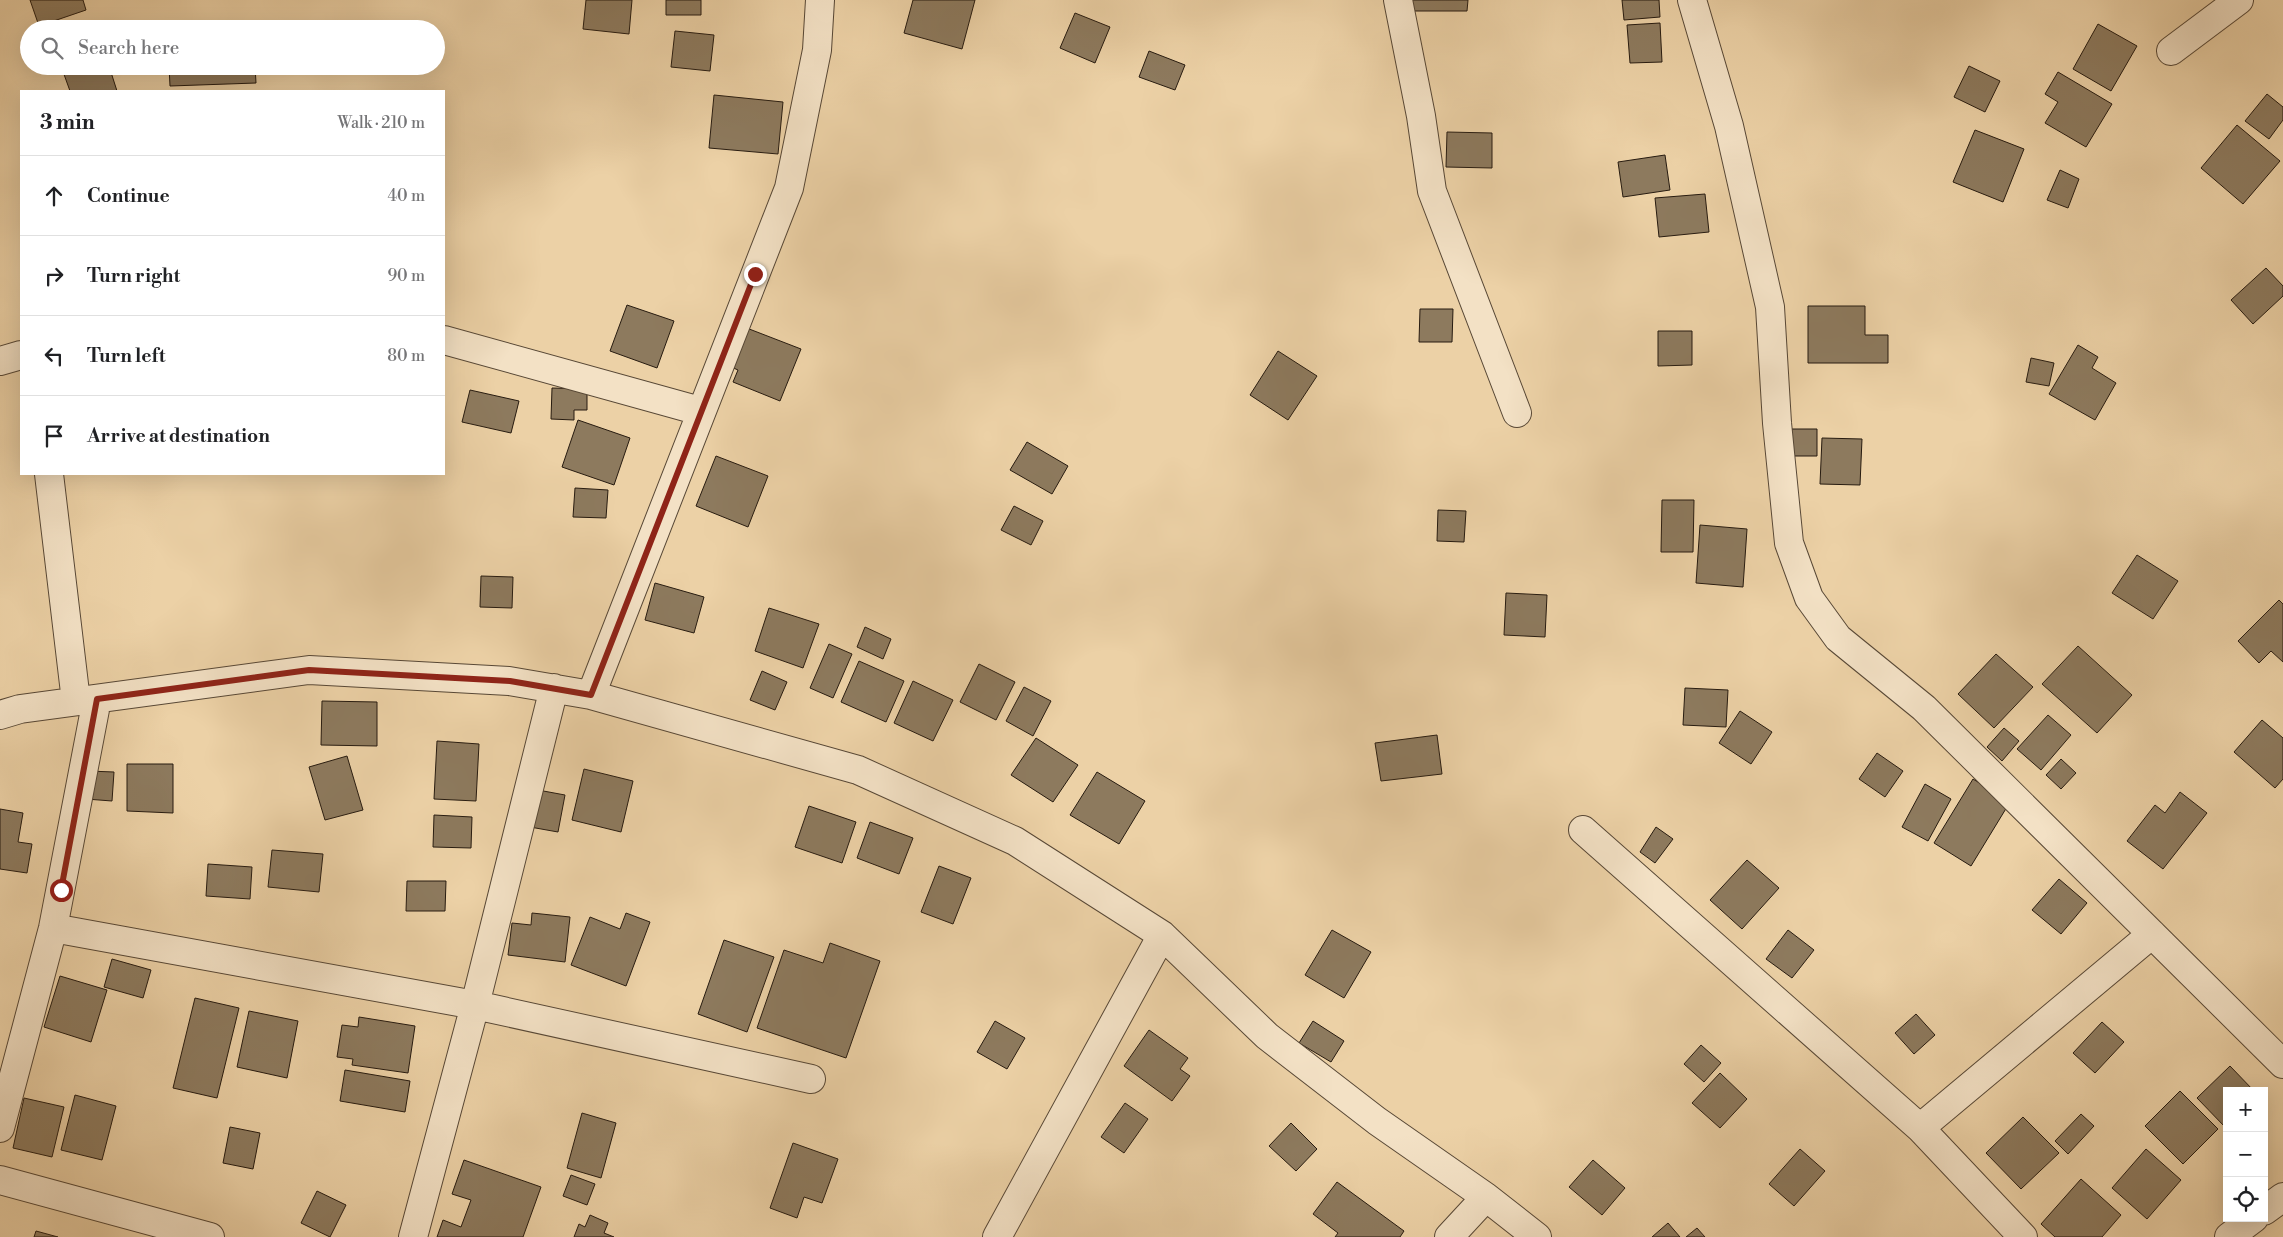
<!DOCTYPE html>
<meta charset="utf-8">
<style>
:root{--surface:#fff;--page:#f6f6f6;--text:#202124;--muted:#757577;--line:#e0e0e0}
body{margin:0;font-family:"Libre Bodoni",serif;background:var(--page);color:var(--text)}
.controls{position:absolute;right:15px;bottom:15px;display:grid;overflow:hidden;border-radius:0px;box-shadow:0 5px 20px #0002}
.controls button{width:45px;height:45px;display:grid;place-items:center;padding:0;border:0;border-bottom:1px solid var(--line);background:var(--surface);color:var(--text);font:25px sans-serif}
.stop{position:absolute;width:15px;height:15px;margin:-11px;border:4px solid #8f2418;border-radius:50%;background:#fff}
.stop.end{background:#8f2418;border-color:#fff;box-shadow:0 1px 5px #0008}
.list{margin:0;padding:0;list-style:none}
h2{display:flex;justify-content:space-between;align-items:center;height:65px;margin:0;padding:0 20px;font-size:21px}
h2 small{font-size:16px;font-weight:400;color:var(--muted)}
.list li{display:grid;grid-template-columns:32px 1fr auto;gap:15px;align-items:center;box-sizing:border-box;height:80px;padding:0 20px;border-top:1px solid var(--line)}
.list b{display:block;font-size:19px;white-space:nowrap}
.list em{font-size:16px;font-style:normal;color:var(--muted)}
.icon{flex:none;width:28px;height:28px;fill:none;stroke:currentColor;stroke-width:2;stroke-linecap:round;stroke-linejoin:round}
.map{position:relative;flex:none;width:2283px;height:1237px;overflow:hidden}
.search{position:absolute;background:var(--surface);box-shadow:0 5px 20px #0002;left:20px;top:20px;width:425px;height:55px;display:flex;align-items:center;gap:12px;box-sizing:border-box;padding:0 18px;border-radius:28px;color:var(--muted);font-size:19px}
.panel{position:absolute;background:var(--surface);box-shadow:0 5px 20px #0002;left:20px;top:90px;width:425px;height:385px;border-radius:0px}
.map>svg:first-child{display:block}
.building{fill:#8d7a5e;stroke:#271b10}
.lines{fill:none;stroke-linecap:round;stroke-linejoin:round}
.minor-casing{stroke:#584836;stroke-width:30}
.minor{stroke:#f3e1c5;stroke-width:28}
.route{stroke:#8f2418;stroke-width:6}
</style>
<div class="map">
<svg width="2283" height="1237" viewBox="0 0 2283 1237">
<rect width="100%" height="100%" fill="#ecd1a6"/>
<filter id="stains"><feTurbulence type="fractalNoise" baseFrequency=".004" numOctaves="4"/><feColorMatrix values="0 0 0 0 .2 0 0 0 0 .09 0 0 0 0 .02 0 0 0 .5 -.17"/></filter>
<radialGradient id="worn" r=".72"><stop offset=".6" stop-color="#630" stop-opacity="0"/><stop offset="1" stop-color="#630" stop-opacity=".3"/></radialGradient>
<path class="building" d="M30,0H83L86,10L39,26Z
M586,0H632L629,34L583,29Z
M666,0H701V15H666Z
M913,0H975L962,49L904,33Z
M1411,0H1468L1467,11H1411Z
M1622,0H1659L1660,17L1624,20Z
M1075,13L1110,27L1095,63L1060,48Z
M1660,23L1662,62L1630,63L1627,25Z
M2098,24L2137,46L2111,91L2073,69Z
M253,25V29H168Z
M675,31L714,35L710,71L671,67Z
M1149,51L1185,65L1175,90L1139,77Z
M61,66H109L117,91H70Z
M169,66H255L256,83L170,86Z
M1969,66L2000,81L1985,112L1954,97Z
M2058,72L2112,104L2086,147L2045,123L2058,102L2045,94Z
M2267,94L2283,107V120L2269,139L2245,121Z
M714,95L783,102L778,154L709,148Z
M2237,125L2280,161L2243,204L2201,168Z
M1975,130L2024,149L2003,202L1953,182Z
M1447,132L1492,133V168L1446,167Z
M1665,155L1670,190L1623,197L1618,162Z
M2060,170L2079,179L2068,208L2047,200Z
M1705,194L1709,232L1659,237L1655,198Z
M2266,268L2283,286V296L2253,324L2231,300Z
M627,305L674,321L657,368L610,351Z
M1808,306H1865V335H1888V363H1808Z
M1420,309H1453L1452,342H1419Z
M744,327L801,349L780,401L733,382L738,370L729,366Z
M1658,331H1692V365L1658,366Z
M2078,345L2098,357L2092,368L2116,383L2095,420L2049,394Z
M1278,351L1317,376L1288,420L1250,395Z
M2031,358L2054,363L2049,386L2026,382Z
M552,388L587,389V410H574V420L551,419Z
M470,390L519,401L511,433L462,422Z
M578,420L630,438L614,485L562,467Z
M1788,429H1817V456H1787Z
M1822,438L1862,439L1860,485L1820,484Z
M1027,442L1068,466L1052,494L1010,470Z
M716,456L768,476L748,527L696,506Z
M575,488L608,490L606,518L573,517Z
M1662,500H1694L1693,552H1661Z
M1014,506L1043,521L1031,545L1001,530Z
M1438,510L1466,511L1464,542L1437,541Z
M1700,525L1747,529L1743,587L1696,583Z
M2137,555L2178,581L2153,619L2112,593Z
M481,576L513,577L512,608L480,607Z
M655,583L704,597L694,633L645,620Z
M1506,593L1547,595L1545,637L1504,635Z
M2279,600L2283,604V662L2271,651L2259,663L2238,641Z
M769,608L819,624L803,668L755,651Z
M865,627L891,639L883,659L857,647Z
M829,644L852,654L833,698L810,688Z
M2078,646L2132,695L2097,733L2042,684Z
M1996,654L2033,687L1994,728L1958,694Z
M859,661L904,681L886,722L841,702Z
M979,664L1015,682L996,720L960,702Z
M762,671L787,682L775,710L750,700Z
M913,681L953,700L933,741L894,723Z
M1024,687L1051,701L1033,736L1006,721Z
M1685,688L1728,690L1726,727L1683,725Z
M322,701L377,702V746L321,745Z
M1740,711L1772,732L1751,764L1719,743Z
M2048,715L2071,735L2041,770L2017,749Z
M2262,720L2283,738V779L2275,788L2234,752Z
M2004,728L2019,741L2002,761L1987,747Z
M1437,735L1442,774L1381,781L1375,743Z
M1036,738L1078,765L1053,802L1011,775Z
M437,741L479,744L476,801L434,799Z
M1877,753L1903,771L1885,797L1859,779Z
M347,756L363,810L325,820L309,767Z
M2061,759L2076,773L2061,789L2046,775Z
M127,764H173V813L127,811Z
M584,769L633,781L621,832L572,820Z
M88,771L114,772L112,801L86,799Z
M1097,772L1145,801L1119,844L1070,815Z
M1973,779L2010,802L1971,866L1934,843Z
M1925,784L1951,799L1928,841L1902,827Z
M538,790L565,795L558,832L530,827Z
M2180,792L2207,813L2163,869L2127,841L2155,805L2165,813Z
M809,806L856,822L842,863L795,847Z
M0,809L23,813L18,842L32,844L27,873L0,869Z
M434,815L472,817L471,848L433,847Z
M870,822L913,838L899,874L857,858Z
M1656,827L1673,839L1655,863L1640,852Z
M272,850L323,854L319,892L268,887Z
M1747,860L1779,888L1742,929L1710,900Z
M208,864L252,867L250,899L206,896Z
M939,866L971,878L953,924L921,912Z
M2059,879L2087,903L2061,934L2032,910Z
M407,881H446L445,911H406Z
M532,913L570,917L565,962L508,955L512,923L531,925Z
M626,913L650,922L626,986L571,965L590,917L620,929Z
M1332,930L1371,952L1344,998L1305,975Z
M1788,930L1814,950L1792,978L1766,959Z
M724,940L774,957L747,1032L698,1014Z
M830,943L880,961L846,1058L757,1028L784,950L823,963Z
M112,959L151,970L143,998L104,987Z
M60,976L107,990L91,1042L44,1027Z
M195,998L239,1008L217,1098L173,1088Z
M249,1011L298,1021L287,1078L237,1067Z
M1916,1014L1935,1035L1914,1054L1895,1033Z
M359,1017L415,1026L408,1073L352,1065L353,1059L337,1057L342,1025L358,1027Z
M995,1021L1025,1038L1007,1069L977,1052Z
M1313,1021L1344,1041L1331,1062L1299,1043Z
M2102,1022L2124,1042L2095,1073L2073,1053Z
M1149,1030L1188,1058L1180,1069L1190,1076L1172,1101L1124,1066Z
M1701,1045L1721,1063L1704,1082L1684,1064Z
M2230,1066L2254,1091H2227L2225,1127L2197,1098Z
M345,1070L410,1081L405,1112L340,1101Z
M1720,1073L1747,1099L1720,1128L1692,1103Z
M2180,1091L2218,1129L2183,1164L2145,1126Z
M75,1095L116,1106L102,1160L61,1150Z
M24,1098L64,1107L52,1157L13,1148Z
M1125,1103L1148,1119L1124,1153L1101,1137Z
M582,1113L616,1123L601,1178L567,1168Z
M2081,1114L2094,1126L2068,1154L2055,1141Z
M2023,1117L2059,1153L2021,1189L1986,1153Z
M1291,1123L1317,1149L1296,1171L1269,1146Z
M230,1127L260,1133L253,1169L223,1163Z
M793,1143L838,1159L822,1203L804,1197L797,1218L770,1208Z
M1800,1149L1825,1171L1794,1206L1769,1184Z
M2146,1149L2181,1180L2147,1219L2112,1188Z
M464,1160L541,1187L523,1237H437L443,1220L461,1227L471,1200L452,1194Z
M1593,1160L1625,1188L1602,1215L1569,1187Z
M571,1175L595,1184L587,1205L563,1196Z
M2081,1179L2121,1215L2102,1237H2055L2041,1224Z
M1337,1182L1404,1231L1400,1237H1335L1338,1233L1313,1214Z
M317,1191L346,1205L330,1237L301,1223Z
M590,1215L608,1223L604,1233L614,1237H574L579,1224L585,1227Z
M1668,1223L1680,1237H1652Z
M1697,1228L1705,1237H1686Z
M36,1231L58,1237H34Z"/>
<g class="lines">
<defs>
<path id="minor" d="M1398,0L1421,116L1432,191L1517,413
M1692,0L1729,126L1770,307L1777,423L1789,543L1809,598L1838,638L1924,708L2283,1064
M2171,51L2239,0
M444,340L700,411
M0,361L21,355
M49,474L76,701
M591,695L789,188L817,50L820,0
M0,715L20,709L309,670L509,681L591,695L858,770L1015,841L1162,935L1267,1036L1377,1121L1486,1197L1537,1237
M1583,830L1920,1128L2023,1237
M53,928L475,1005L811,1079
M0,1128L53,928L97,699
M1920,1128L2152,934
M0,1180L210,1237
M2264,1211L2283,1197
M413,1237L475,1005L554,688
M997,1237L1162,935
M1449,1237L1486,1197
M2229,1237L2254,1218"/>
</defs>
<use href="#minor" class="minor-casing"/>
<use href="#minor" class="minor"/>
</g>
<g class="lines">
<path class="route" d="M61,890L97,699L309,670L510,681L591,695L755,274"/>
</g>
<rect width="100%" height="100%" filter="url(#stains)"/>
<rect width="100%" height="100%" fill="url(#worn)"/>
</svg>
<div class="controls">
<button>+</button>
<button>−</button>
<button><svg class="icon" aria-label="locate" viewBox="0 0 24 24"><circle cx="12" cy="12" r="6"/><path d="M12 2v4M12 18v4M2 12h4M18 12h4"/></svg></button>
</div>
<div class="stop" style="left:61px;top:890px"></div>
<div class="stop end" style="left:755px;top:274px"></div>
<div class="search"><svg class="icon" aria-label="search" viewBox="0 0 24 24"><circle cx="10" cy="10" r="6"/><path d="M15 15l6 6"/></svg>Search here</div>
<section class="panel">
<h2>3 min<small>Walk · 210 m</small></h2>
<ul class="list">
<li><svg class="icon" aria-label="ahead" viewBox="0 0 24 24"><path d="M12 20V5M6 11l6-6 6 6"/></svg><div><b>Continue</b></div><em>40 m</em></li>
<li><svg class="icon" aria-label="right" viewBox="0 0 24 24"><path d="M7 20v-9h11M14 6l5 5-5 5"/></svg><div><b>Turn right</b></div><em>90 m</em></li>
<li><svg class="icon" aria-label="left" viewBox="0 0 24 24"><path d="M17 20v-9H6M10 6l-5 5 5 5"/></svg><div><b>Turn left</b></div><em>80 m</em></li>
<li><svg class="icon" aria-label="arrive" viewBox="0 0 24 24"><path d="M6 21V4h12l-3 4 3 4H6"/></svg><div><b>Arrive at destination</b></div></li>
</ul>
</section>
</div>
